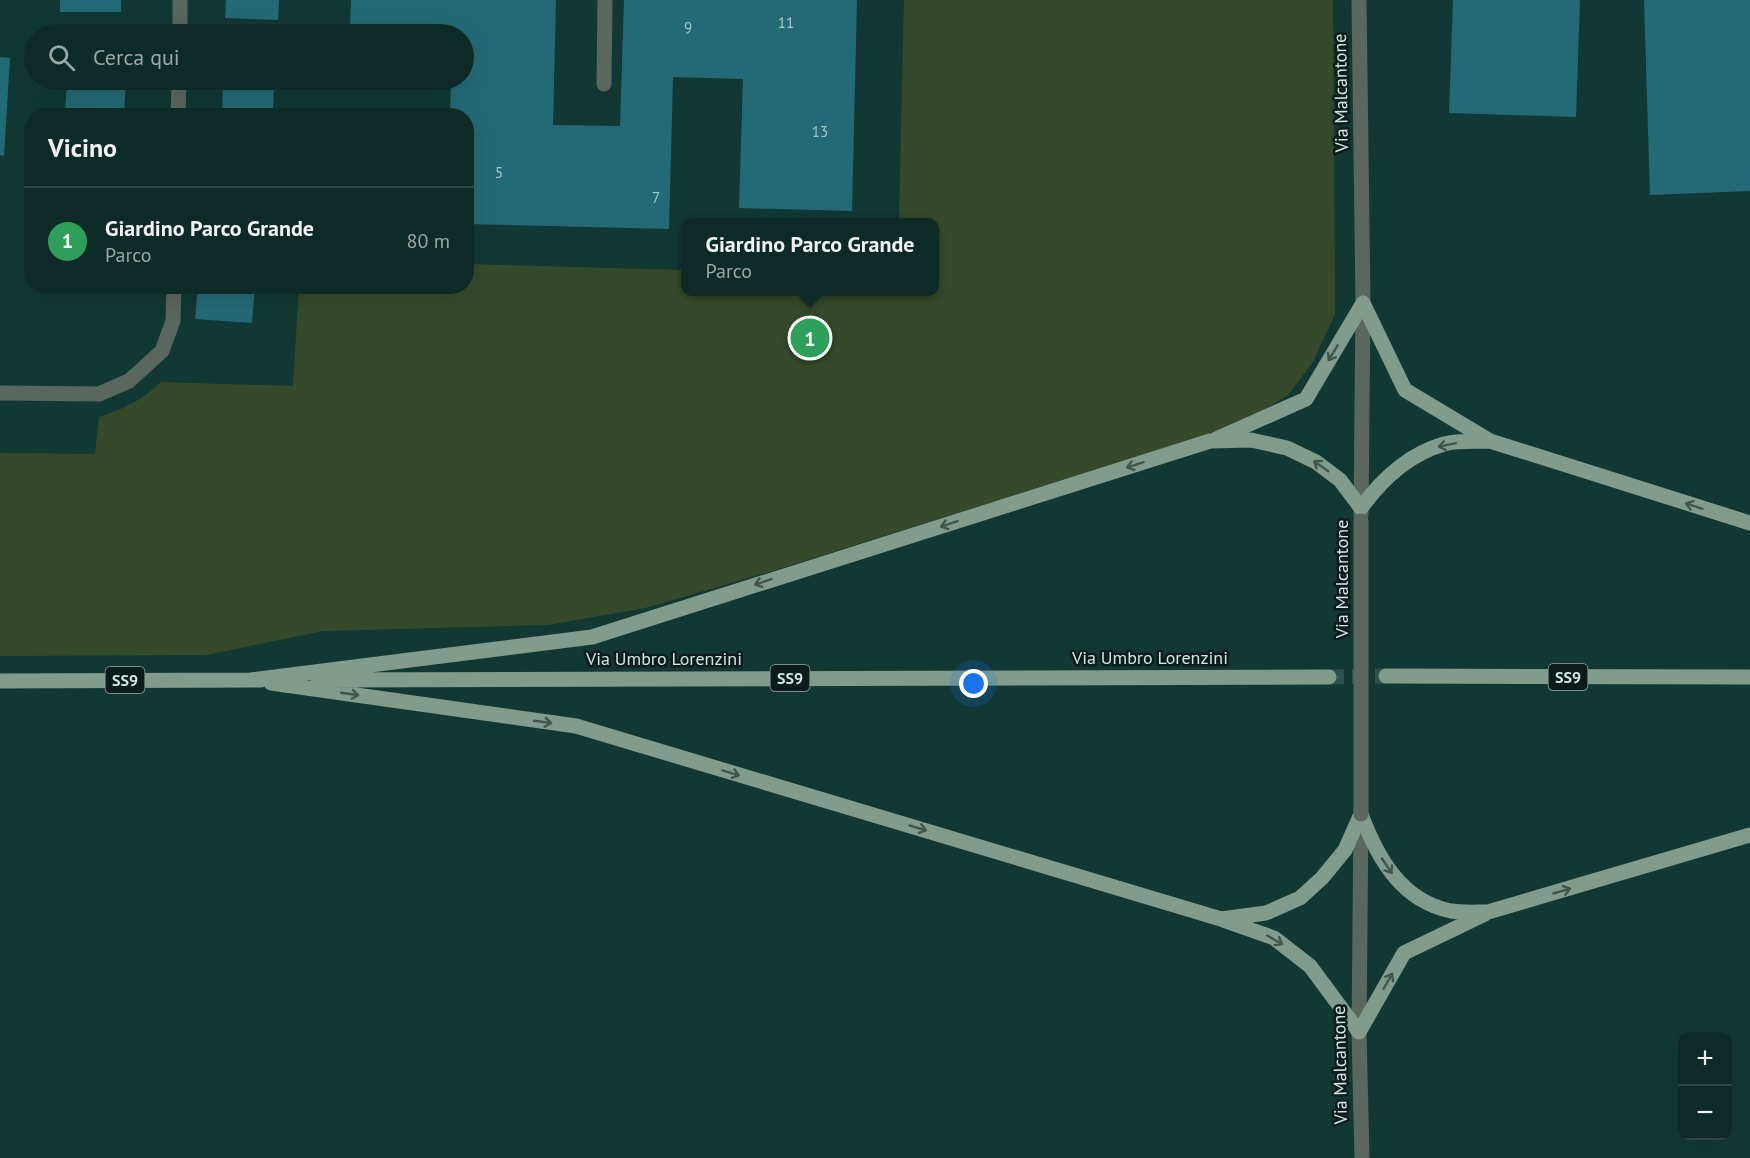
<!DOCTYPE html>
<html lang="it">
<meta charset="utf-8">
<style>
:root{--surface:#0e2a27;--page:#1c3633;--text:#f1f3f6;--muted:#9ba7a7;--line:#2e4644;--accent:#8c9099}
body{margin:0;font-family:"PT Sans",sans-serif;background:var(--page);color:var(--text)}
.controls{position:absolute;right:18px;bottom:18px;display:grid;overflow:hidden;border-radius:12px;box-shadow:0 6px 24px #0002}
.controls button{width:54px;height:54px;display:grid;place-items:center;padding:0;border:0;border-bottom:2px solid var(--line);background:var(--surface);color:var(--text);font:30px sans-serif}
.you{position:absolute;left:974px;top:684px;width:21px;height:21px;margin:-15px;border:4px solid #fff;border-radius:50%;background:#1a73e8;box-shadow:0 0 0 9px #1a73e833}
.badge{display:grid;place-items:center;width:39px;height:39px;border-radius:50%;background:var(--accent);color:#fff;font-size:20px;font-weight:700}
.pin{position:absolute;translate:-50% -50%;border:3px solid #fff;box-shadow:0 2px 6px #0006}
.popup{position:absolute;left:681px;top:218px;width:258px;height:78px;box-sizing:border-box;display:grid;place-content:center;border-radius:12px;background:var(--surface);filter:drop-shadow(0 2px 4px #0005);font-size:20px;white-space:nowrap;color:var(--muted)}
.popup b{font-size:22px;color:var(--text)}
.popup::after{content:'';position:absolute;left:50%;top:100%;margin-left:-12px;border:12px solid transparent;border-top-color:var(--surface)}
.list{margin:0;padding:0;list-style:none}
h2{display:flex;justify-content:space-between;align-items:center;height:78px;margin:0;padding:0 24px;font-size:26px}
h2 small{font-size:20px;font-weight:400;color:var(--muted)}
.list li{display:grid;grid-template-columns:39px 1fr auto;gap:18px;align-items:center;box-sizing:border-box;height:108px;padding:0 24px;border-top:2px solid var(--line)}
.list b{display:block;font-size:22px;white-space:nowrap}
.list p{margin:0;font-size:20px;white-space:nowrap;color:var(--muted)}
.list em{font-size:20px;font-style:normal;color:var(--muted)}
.icon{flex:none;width:33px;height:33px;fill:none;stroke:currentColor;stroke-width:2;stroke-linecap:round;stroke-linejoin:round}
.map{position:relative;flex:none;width:1750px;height:1158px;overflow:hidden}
.search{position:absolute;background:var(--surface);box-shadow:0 6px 24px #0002;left:24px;top:24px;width:450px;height:66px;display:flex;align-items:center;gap:15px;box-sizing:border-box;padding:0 21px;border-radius:33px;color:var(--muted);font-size:22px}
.panel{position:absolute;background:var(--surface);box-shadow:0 6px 24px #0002;left:24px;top:108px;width:450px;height:186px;border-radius:24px}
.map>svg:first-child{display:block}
.green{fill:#354a2b}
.building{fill:#246a76}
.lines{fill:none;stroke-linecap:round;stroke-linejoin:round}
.major-tunnel{stroke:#2f524e;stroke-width:15;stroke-dasharray:15 8;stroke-linecap:butt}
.minor{stroke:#5a675f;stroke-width:15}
.major{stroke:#819b8c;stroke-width:15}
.minor-bridge{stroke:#5a675f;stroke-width:15}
.oneway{stroke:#41554d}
.labels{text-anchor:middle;stroke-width:5;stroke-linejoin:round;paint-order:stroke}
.number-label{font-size:15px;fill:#a6c7c8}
.shield{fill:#0c1c1a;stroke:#97a9a7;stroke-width:1.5}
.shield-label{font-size:16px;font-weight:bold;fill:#d2e6e3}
.street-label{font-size:18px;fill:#d2e6e3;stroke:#0c1c1a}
</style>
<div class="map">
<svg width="1750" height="1158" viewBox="0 0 1750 1158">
<rect width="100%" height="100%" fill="#123834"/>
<path class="green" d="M904,0H1333L1335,314L1313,362L1288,395L1244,423L766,573L645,608L548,625L323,631L207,655L0,656V453L95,454L99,417C123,409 143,400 161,382L293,386L299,287L466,286L467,264L685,270L686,292H934V222H899Z"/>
<path class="building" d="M60,0H121V12H60Z
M226,0H279L278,20L225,18Z
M351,0H556L553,125L620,126L624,0H857L852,211L739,208L743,79L673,77L669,229L466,224V116H450L451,80H464V34H350Z
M1453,0H1580L1576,117L1449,113Z
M1644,0H1750V191L1650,195Z
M0,57L10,58L4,156L0,155Z
M67,80H126L124,116H65Z
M223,80H274L273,116H222Z
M198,286H255L252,323L195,319Z"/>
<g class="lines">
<path class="major-tunnel" d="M1329,677L1386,676"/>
<path class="minor" d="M1359,0L1363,303L1361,515
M180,34V0
M604,84L605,0
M178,116L179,80
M0,393L99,394L129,381L162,351L173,321L174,286
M1361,814L1359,1032L1362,1158"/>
<path class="major" d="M1363,303L1405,390L1490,441
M1216,439L1306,399L1363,303
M1386,676L1750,677
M251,680L592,637L1210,441L1251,440L1287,448L1316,462L1340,480L1361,508C1382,479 1409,454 1444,444C1458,440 1476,442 1490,441L1750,523
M318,680L1329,677
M0,681L261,680
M271,683L576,726L1221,919L1266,913L1300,898L1322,878L1345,850L1361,814
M1361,814C1377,857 1401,901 1451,911C1463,913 1476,912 1488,912L1750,835
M1223,920L1274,938L1310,966L1359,1032L1404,953L1485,914"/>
<path class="minor-bridge" d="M1361,814V521"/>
</g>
<defs><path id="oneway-shaft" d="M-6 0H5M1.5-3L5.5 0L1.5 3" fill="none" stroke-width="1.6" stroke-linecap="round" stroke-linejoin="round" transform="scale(1.5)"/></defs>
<g class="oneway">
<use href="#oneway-shaft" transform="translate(1333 353) rotate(121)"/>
<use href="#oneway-shaft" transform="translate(1447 445) rotate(168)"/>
<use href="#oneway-shaft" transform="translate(1135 465) rotate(162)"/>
<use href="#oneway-shaft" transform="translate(1321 466) rotate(-145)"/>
<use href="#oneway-shaft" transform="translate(1694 506) rotate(-162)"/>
<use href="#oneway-shaft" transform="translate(949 524) rotate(162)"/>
<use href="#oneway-shaft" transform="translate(763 582) rotate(162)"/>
<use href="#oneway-shaft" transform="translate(350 694) rotate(8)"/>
<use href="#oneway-shaft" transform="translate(543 722) rotate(8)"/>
<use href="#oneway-shaft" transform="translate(731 773) rotate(17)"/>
<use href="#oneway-shaft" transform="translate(918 828) rotate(17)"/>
<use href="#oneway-shaft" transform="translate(1387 866) rotate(56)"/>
<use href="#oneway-shaft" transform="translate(1562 891) rotate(-16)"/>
<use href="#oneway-shaft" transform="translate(1275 940) rotate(30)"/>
<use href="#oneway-shaft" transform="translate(1388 981) rotate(-60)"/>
</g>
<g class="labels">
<g class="number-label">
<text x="786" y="28">11</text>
<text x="688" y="33">9</text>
<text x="820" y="137">13</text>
<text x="499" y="178">5</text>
<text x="656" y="203">7</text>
</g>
<g class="shield">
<rect x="1548.5" y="664" width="39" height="26" rx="4.5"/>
<rect x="770.5" y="665" width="39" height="26" rx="4.5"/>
<rect x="105.5" y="667" width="39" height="26" rx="4.5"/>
</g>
<g class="shield-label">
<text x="1568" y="683">SS9</text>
<text x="790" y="684">SS9</text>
<text x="125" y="686">SS9</text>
</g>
<g class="street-label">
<text transform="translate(1341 93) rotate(-91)" y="6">Via Malcantone</text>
<text transform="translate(1342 579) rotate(-90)" y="6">Via Malcantone</text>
<text x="1150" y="664">Via Umbro Lorenzini</text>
<text x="664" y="665">Via Umbro Lorenzini</text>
<text transform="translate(1340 1065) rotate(-91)" y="6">Via Malcantone</text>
</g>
</g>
</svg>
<div class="controls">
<button>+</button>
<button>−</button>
</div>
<div class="you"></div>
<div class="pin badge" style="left:810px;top:338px;background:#2e9e5b">1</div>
<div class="popup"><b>Giardino Parco Grande</b>Parco</div>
<div class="search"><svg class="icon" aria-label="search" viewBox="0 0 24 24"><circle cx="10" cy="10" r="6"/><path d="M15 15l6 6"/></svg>Cerca qui</div>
<section class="panel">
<h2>Vicino<small></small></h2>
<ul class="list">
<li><span class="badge" style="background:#2e9e5b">1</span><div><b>Giardino Parco Grande</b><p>Parco</p></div><em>80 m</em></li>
</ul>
</section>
</div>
